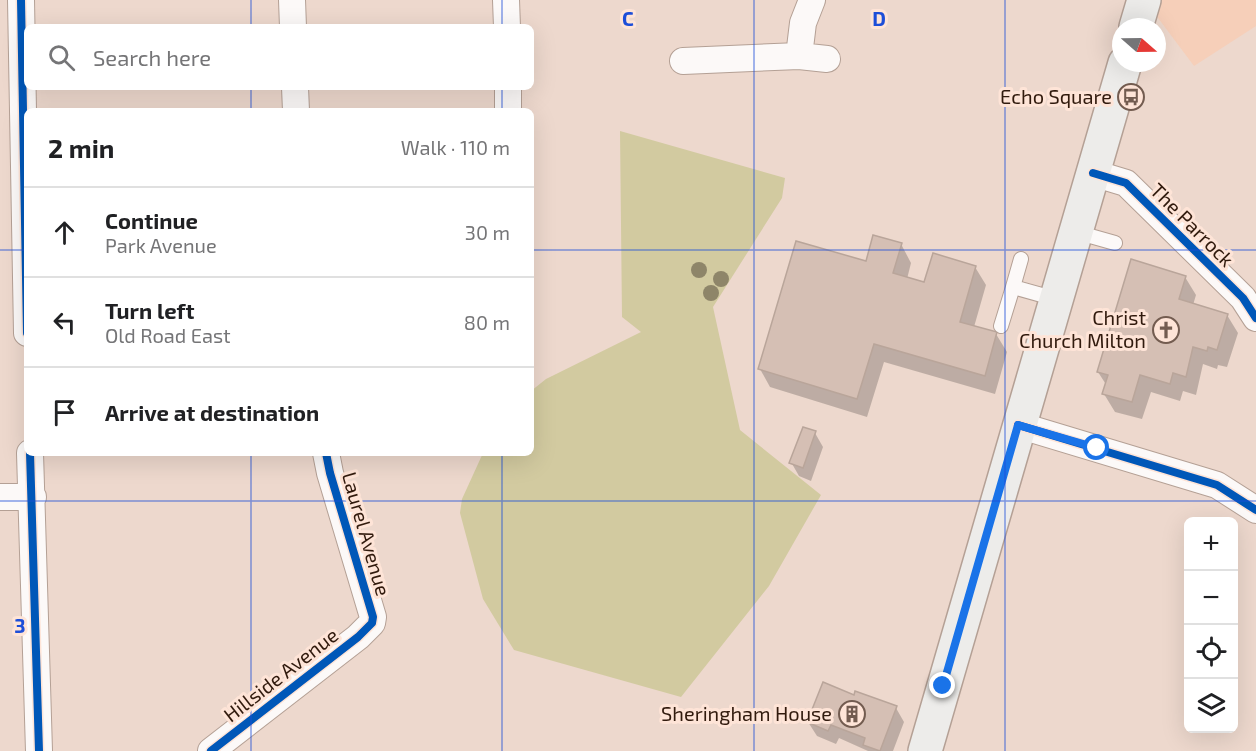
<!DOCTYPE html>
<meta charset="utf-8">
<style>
:root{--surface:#fff;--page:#f6f6f6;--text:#202124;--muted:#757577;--line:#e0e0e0}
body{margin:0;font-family:"Exo 2",sans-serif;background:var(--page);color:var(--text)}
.controls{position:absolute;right:18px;bottom:18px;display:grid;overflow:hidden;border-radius:9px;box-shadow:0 6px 24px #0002}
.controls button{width:54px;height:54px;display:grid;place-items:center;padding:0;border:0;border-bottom:2px solid var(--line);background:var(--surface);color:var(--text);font:30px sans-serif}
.compass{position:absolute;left:1112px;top:18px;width:54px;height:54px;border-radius:50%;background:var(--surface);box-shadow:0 6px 24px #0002;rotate:110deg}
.stop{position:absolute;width:18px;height:18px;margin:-14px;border:4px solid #1a73e8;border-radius:50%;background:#fff}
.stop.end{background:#1a73e8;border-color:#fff;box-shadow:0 2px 6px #0008}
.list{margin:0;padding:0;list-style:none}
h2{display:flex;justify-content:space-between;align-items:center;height:78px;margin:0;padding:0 24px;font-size:26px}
h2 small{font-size:20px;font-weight:400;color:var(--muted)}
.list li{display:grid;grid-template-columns:39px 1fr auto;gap:18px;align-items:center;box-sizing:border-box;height:90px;padding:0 24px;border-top:2px solid var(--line)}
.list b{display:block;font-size:22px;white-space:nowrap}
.list p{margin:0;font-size:20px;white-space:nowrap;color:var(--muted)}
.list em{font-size:20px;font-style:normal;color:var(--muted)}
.icon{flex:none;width:33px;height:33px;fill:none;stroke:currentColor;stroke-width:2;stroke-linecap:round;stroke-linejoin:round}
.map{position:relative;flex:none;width:1256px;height:751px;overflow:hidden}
.search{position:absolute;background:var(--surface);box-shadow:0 6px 24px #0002;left:24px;top:24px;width:510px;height:66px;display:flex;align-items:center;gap:15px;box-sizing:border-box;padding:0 21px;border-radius:9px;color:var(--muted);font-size:22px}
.panel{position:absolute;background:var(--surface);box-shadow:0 6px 24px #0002;left:24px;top:108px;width:510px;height:348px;border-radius:9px}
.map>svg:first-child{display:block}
.built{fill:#f6cfb9}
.green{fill:#d2caa0}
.shadow{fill:#0003}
.building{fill:#d5bfb4;stroke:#b9a59a;stroke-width:1.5}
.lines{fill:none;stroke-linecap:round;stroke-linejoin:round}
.lane-casing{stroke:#b4a095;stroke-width:16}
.street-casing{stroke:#b4a095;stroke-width:28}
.secondary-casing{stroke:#b4a095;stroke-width:36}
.lane{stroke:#fcf9f8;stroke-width:14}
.street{stroke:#fcf9f8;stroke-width:26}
.secondary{stroke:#edecea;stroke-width:33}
.cycleway-casing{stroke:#fee4d7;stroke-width:11}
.cycleway{stroke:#0057b8;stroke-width:8}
.tree{fill:#8e8569}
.route{stroke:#1a73e8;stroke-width:8}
.grid{fill:none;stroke:#1d4ed8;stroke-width:1.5;stroke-opacity:0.55}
.labels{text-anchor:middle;stroke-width:6;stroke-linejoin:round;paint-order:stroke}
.poi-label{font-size:20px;fill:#311a0d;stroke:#fee4d7;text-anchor:end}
.street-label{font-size:20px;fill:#311a0d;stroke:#fee4d7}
.grid-label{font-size:20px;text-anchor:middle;font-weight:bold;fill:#1d4ed8;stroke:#fee4d7;stroke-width:6;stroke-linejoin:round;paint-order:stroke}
</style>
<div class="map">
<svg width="1256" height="751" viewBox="0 0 1256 751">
<rect width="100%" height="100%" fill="#edd8cd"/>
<path class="built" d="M1162,0H1256V26L1194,66L1155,14Z"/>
<path class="green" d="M620,131L785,178L782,198L713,307L740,430L821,495L769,586L681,697L514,650L483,599L460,513L462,499L483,453H531V391L546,379L641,332L622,317Z"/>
<path class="shadow" d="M901,244L911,263L907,279L925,284L975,267L986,285L974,327L996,334L1007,352L995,394L884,362L867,417L770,387L760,369L867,263Z
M1185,277L1196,295L1193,305L1227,315L1238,333L1227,367L1218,365L1217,369L1203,364L1196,395L1183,391L1180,401L1151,392L1142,419L1115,412L1104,394L1107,386L1098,372Z
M815,433L823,447L811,481L799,476L791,462Z
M855,697L896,708L904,722L893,751H868L839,738L836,744L817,736L808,722Z"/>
<path class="building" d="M873,235L902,243L893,273L924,282L933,253L976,266L960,322L997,332L985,376L874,344L857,399L758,369L796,241L866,261Z
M1131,259L1186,276L1179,299L1228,314L1217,350L1208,347L1207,351L1193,347L1186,377L1173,373L1170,384L1140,375L1132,402L1102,394L1108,375L1097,372Z
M803,427L816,431L803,468L789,463Z
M823,682L854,695L855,691L897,706L880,751L863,745L865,738L831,725L828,731L807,722Z"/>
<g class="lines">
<defs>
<path id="lane" d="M1076,232L1115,243
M1021,259L1013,287L1056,299
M1001,326L1013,287"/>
<path id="street" d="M21,0L27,333
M292,0L293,27
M506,0L507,27
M799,56L803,23L812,0
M683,61L799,56L827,59
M295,87L296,111
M508,87V111
M1093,173L1126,183L1243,298L1256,318
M1018,425L1217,485L1256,510
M30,453L39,751
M0,497H33
M211,751L358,637L372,623L373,617L330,473L326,453"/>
<path id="secondary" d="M1136,27L1144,0
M925,751L1125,63"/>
</defs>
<use href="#lane" class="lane-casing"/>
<use href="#street" class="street-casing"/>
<use href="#secondary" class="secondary-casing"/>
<use href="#lane" class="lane"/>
<use href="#street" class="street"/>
<use href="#secondary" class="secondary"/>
<defs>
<path id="cycleway" d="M21,0L27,333
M1093,173L1126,183L1243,298L1256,318
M1018,425L1217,485L1256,510
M30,453L39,751
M211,751L358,637L372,623L373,617L330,473L326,453"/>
</defs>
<use href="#cycleway" class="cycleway-casing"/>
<use href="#cycleway" class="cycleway"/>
</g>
<g class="tree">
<circle cx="699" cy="270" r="8"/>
<circle cx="721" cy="279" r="8"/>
<circle cx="711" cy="293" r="8"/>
</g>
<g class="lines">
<path class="route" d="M943,686L1018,425L1097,448"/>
</g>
<path class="grid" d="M251,0V27M502,0V27M754,0V751M1005,0V751M251,87V111M502,87V111M0,250H27M531,250H1256M251,453V751M502,453V751M0,501H1256"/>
<defs>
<symbol id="bus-ring" viewBox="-11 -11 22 22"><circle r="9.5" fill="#fee4d7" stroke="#735c50" stroke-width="1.5"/><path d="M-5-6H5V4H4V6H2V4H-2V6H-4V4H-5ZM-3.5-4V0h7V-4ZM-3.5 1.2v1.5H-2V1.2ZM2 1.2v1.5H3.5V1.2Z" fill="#735c50"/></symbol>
<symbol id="church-ring" viewBox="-11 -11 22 22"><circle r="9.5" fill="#fee4d7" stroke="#735c50" stroke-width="1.5"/><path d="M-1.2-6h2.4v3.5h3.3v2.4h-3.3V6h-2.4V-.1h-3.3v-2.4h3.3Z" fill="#735c50"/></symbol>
<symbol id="building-ring" viewBox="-11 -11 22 22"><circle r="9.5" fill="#fee4d7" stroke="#735c50" stroke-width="1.5"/><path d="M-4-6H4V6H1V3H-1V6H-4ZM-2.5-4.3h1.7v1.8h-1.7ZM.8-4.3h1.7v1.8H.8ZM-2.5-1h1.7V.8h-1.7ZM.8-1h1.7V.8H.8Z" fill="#735c50"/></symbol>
</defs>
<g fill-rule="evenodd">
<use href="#bus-ring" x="1116" y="82" width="30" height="30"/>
<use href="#church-ring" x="1151" y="315" width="30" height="30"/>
<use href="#building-ring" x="837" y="699" width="30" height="30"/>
</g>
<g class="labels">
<g class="poi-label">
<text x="1112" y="104">Echo Square</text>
<text x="1146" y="325">Christ<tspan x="1146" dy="23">Church Milton</tspan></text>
<text x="832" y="721">Sheringham House</text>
</g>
<g class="street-label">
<text transform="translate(1192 225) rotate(45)" y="7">The Parrock</text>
<text transform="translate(366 534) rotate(74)" y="7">Laurel Avenue</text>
<text transform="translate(281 675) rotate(-38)" y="7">Hillside Avenue</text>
</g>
</g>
<g class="grid-label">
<text x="628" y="26">C</text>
<text x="879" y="26">D</text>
<text x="20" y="633">3</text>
</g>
</svg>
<div class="controls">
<button>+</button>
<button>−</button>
<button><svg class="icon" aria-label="locate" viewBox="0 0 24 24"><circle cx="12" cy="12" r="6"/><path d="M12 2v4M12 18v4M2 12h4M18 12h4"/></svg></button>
<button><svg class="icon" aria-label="layers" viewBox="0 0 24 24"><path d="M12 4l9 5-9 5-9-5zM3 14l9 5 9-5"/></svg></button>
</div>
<svg class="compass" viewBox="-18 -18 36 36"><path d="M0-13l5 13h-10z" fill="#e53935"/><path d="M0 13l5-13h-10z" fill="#757577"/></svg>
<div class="stop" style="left:1097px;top:448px"></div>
<div class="stop end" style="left:943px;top:686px"></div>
<div class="search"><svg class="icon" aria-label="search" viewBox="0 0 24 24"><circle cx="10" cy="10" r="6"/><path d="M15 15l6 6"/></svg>Search here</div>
<section class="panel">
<h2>2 min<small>Walk · 110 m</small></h2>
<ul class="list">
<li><svg class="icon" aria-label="ahead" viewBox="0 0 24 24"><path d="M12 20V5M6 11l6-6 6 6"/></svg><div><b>Continue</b><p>Park Avenue</p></div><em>30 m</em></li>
<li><svg class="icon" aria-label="left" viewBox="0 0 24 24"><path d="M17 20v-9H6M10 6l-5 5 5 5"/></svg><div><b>Turn left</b><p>Old Road East</p></div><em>80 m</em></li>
<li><svg class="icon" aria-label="arrive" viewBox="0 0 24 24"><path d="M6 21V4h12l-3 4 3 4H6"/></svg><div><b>Arrive at destination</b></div></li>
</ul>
</section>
</div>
